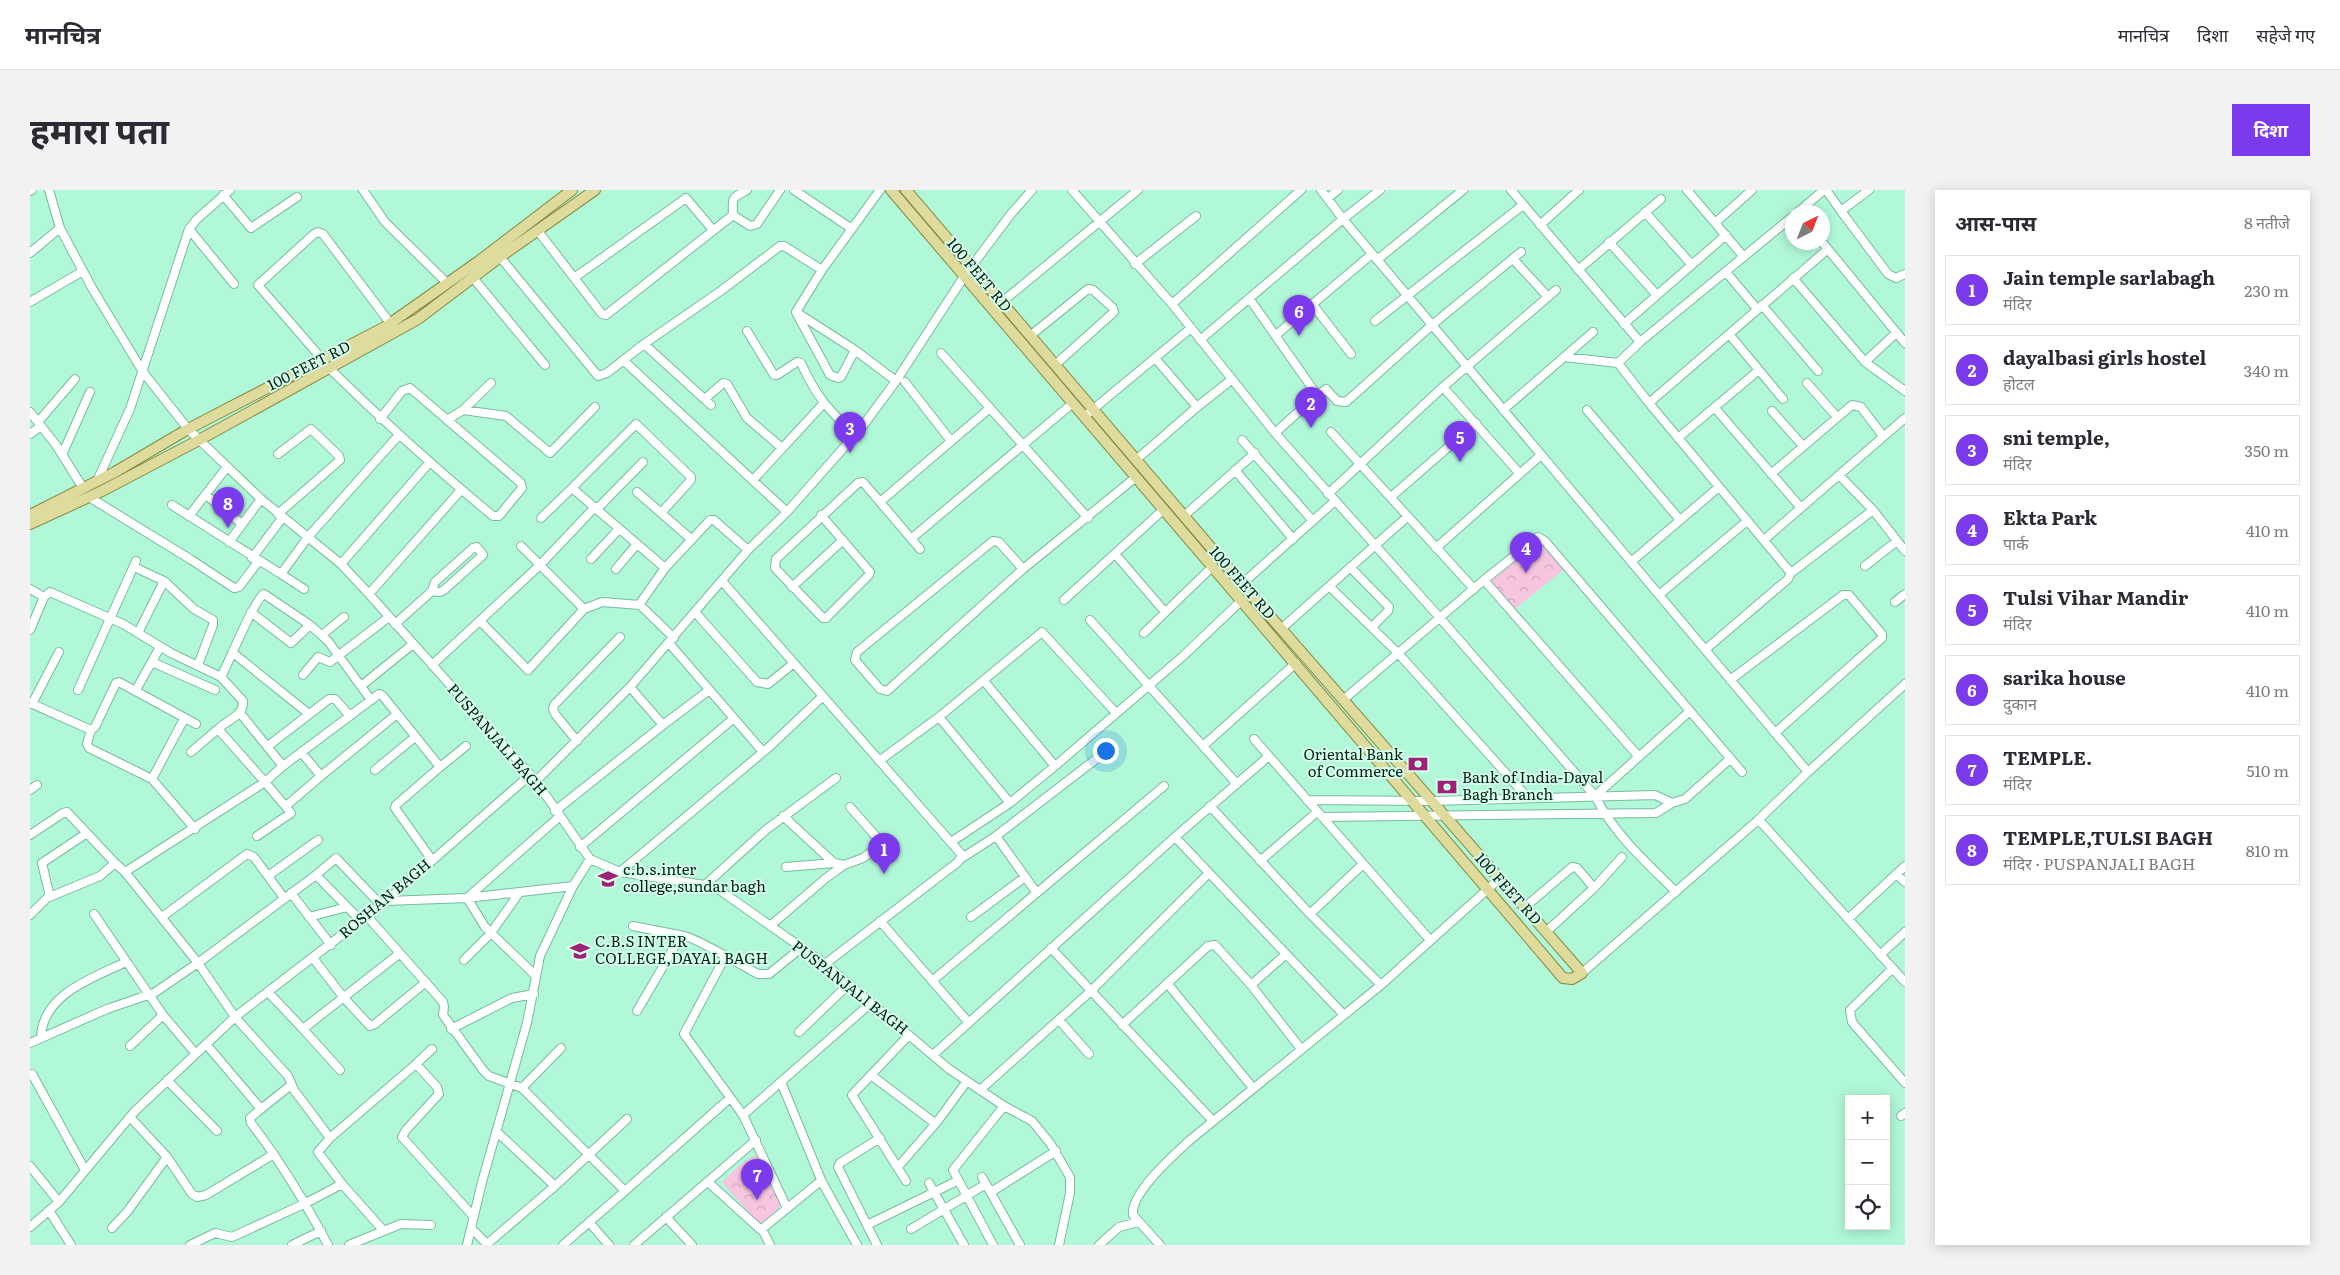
<!DOCTYPE html>
<html lang="hi">
<meta charset="utf-8">
<style>
:root{--surface:#fff;--page:#f2f2f3;--text:#2b2b33;--muted:#7c7c81;--line:#e1e1e2;--accent:#7c3aed}
body{margin:0;font-family:Literata,"Noto Sans Devanagari",serif;background:var(--page);color:var(--text)}
.controls{position:absolute;right:15px;bottom:15px;display:grid;overflow:hidden;border-radius:0px;box-shadow:0 2px 12px #0003}
.controls button{width:45px;height:45px;display:grid;place-items:center;padding:0;border:0;border-bottom:1px solid var(--line);background:var(--surface);color:var(--text);font:25px sans-serif}
.compass{position:absolute;left:1755px;top:15px;width:45px;height:45px;border-radius:50%;background:var(--surface);box-shadow:0 2px 12px #0003;rotate:42deg}
.you{position:absolute;left:1075px;top:560px;width:18px;height:18px;margin:-12px;border:4px solid #fff;border-radius:50%;background:#1a73e8;box-shadow:0 0 0 8px #1a73e833}
.badge{display:grid;place-items:center;width:32px;height:32px;border-radius:50%;background:var(--accent);color:#fff;font-size:16px;font-weight:700}
.pin{position:absolute;translate:-50% -41px;filter:drop-shadow(0 1px 2px #0008)}
.pin::after{content:'';position:absolute;top:26px;width:18px;height:15px;background:inherit;clip-path:polygon(0 0,100% 0,50% 100%)}
.list{margin:0;padding:0;list-style:none}
h2{display:flex;justify-content:space-between;align-items:center;height:65px;margin:0;padding:0 20px;font-size:21px}
h2 small{font-size:16px;font-weight:400;color:var(--muted)}
.list li{display:grid;grid-template-columns:32px 1fr auto;gap:15px;align-items:center;box-sizing:border-box;height:70px;margin:0 10px 10px;padding:0 10px;border:1px solid var(--line);border-radius:0px}
.list b{display:block;font-size:19px;white-space:nowrap}
.list p{margin:0;font-size:16px;white-space:nowrap;color:var(--muted)}
.list em{font-size:16px;font-style:normal;color:var(--muted)}
.icon{flex:none;width:28px;height:28px;fill:none;stroke:currentColor;stroke-width:2;stroke-linecap:round;stroke-linejoin:round}
.map{position:relative;flex:none;width:1875px;height:1055px;overflow:hidden;border-radius:0px}
header{display:flex;align-items:center;gap:30px;box-sizing:border-box;height:70px;padding:0 25px;background:var(--surface);border-bottom:1px solid var(--line)}
header strong{font-size:24px}
nav{display:flex;gap:28px;margin-inline-start:auto;font-size:18px}
.intro{display:flex;align-items:center;justify-content:space-between;box-sizing:border-box;height:120px;padding:0 30px}
h1{margin:0;font-size:35px}
.button{padding:12px 22px;border-radius:0px;background:var(--accent);color:#fff;font-size:18px;font-weight:700}
main{display:flex;gap:30px;padding:0 30px}
aside{flex:1;background:var(--surface);border-radius:0px;box-shadow:0 2px 12px #0003}
.map>svg:first-child{display:block}
.park{fill:url(#park-crowns)}
.lines{fill:none;stroke-linecap:round;stroke-linejoin:round}
.minor-casing{stroke:#77bc9e;stroke-width:10}
.major-casing{stroke:#858b44;stroke-width:12}
.minor{stroke:#fff;stroke-width:8}
.major{stroke:#dfdb9d;stroke-width:10}
.labels{text-anchor:middle;stroke-width:4;stroke-linejoin:round;paint-order:stroke}
.street-label{font-size:15px;fill:#052217;stroke:#d5feeb}
.poi-label{font-size:15px;fill:#052217;stroke:#d5feeb;text-anchor:start}
</style>
<header>
<strong>मानचित्र</strong>
<nav><a>मानचित्र</a><a>दिशा</a><a>सहेजे गए</a></nav>
</header>
<div class="intro"><h1>हमारा पता</h1><a class="button">दिशा</a></div>
<main>
<div class="map">
<svg width="1875" height="1055" viewBox="0 0 1875 1055">
<defs>
<pattern id="park-crowns" width="20" height="18" patternUnits="userSpaceOnUse" patternTransform="scale(1.25)"><rect width="20" height="18" fill="#f7c5e0"/><path d="M2 6a3 3 0 1 1 6 0M12 15a3 3 0 1 1 6 0" fill="none" stroke="#d2a9bf"/></pattern>
</defs>
<rect width="100%" height="100%" fill="#b1f8d8"/>
<path class="park" d="M1508,347L1537,377L1482,421L1454,390Z
M728,964L751,1016L730,1035L692,992L712,973Z"/>
<g class="lines">
<defs>
<path id="minor" d="M19,0L30,38L62,98L113,182L158,239L231,309L311,374L339,404L506,591L560,669L590,682L675,695L688,699L795,774L919,879L974,916L1002,931L1020,953L1040,987V1003L1029,1055
M333,0L355,32L417,93
M717,0C702,8 702,7 703,25L720,36L727,34L750,0
M764,0L822,39
M1042,0L1142,114L1245,243L1410,428L1565,606C1584,644 1616,672 1646,702
M1291,0L1313,29L1778,582
M1481,0L1610,152
M1657,0L1714,67
M1796,0L1811,21L1839,0
M0,1L2,0
M193,5L221,38L267,7
M1298,8L1308,0
M1811,21L1858,84L1866,88L1875,84
M1615,22L1661,74
M1768,22L1794,0
M1685,33L1722,0
M1510,35L1549,0
M159,39L204,94
M508,41L572,124L576,125L703,25
M1579,52L1626,104
M1792,52L1875,153
M0,63L30,38
M470,67L568,186L577,183L614,154L692,100L750,56H754L792,80
M1483,69L1518,107
M1347,70L1433,0
M1105,74L1166,26
M1548,80L1631,9
M1696,82L1727,119
M544,88L656,8L683,40
M1763,88L1835,172L1875,201
M444,89L515,175
M1219,108L1287,205L1245,243
M0,112L53,81
M972,112L1108,0
M1142,114L1271,0
M1283,115L1321,164
M1732,115L1788,181
M766,122L792,80L850,0
M766,122L825,160L866,191
M767,124L800,185L808,188L811,187L825,160
M1345,131L1493,15
M1594,134L1696,45
M717,141L744,185H747L767,172L771,173C787,208 798,219 825,245
M1699,144L1753,209
M1246,145L1342,64
M1000,146L1058,99L1063,100L1083,118L1084,122L1026,174
M1170,150L1313,29L1350,0
M614,154L681,215
M911,163L1058,328
M1534,167L1588,173L1610,152L1762,27
M1125,168L1167,217L1201,190
M292,169L228,95L284,44L288,42L293,44L360,133
M593,170L757,322
M1835,172L1866,143
M1588,173L1619,213L1761,383L1758,389L1676,459
M299,178C352,230 406,279 463,326H469L492,298L491,293L380,198L372,201L350,229
M875,192L921,251
M1777,193L1807,227
M1413,197L1490,284
M1287,206L1296,199L1307,211L1316,212L1402,135L1491,62
M675,209L693,193L697,194L717,228L752,258
M1619,213L1798,59
M1685,218L1771,318
M433,220L461,193
M1473,220L1563,142
M1557,220L1650,330
M1742,221L1773,256
M0,222L26,255L53,298
M1055,226L1161,138
M417,230L433,220L476,226L520,263L565,217
M8,232L45,189
M1301,242L1444,399
M0,244L11,236
M1648,248L1729,180
M1212,250L1283,331
M32,265L60,202
M1106,270L1167,217
M1205,280L1263,349
M1741,284L1822,215L1831,217L1853,246
M1810,286L1843,320L1875,361
M723,290L793,214
M67,291L100,219L159,39L167,29L200,0
M542,298L606,234L661,287V290L631,323
M607,302L661,349
M1298,304L1413,197L1526,100
M176,305L212,334
M59,307L160,369L204,398L209,397L228,372
M1361,307L1446,233
M850,312L960,218
M142,315L251,384
M567,319L613,272
M248,324L310,270L309,266L281,239L248,264
M791,325L840,382L839,385L796,428H793L745,378L746,369L828,293L833,292L890,359
M159,326L197,277
M1154,326L1225,263
M511,328L542,298L635,378L680,330H684L718,360
M882,348L1043,213
M1735,349L1875,228
M199,352L231,309
M491,356L510,375L565,317
M1406,358L1511,265
M1086,365L1135,422
M222,368L253,327
M561,369L589,339
M1601,372L1689,297
M311,374L399,273
M1835,376L1867,351
M104,377L134,391L164,419L183,430V435L168,475
M1320,377L1359,417L1358,421L1342,437
M635,378L611,412L610,415L644,448
M586,379L607,354
M993,379L969,352L963,351L827,462L825,470L850,499L857,501L993,379L1106,287
M1761,383L1843,320
M1454,390L1609,567
M692,391L932,665L928,672L795,774
M1212,394L1305,311
M762,397L813,350
M1300,397L1368,463L1498,608
M0,399L14,407
M274,399L251,384L278,347L368,246
M339,404L431,300
M1629,405L1717,331
M1034,410L1134,319
M1865,412L1875,404
M554,419L572,412L610,415
M221,422L261,453L280,435
M665,422L727,492L738,494L764,473
M1060,430L1207,594
M365,434L402,401L405,392L443,358L447,357L453,365L414,400L410,402L402,401
M1251,439L1377,327
M0,440L14,407L20,402L93,434L141,463L191,487
M108,443L134,391
M1114,443L1183,376
M292,445L314,427
M639,453L733,562
M203,463L279,524
M122,472L185,500
M402,475L510,375L554,419L498,480L450,431
M273,485L288,467L300,472L359,427
M1700,490L1813,405H1819L1852,444V448L1745,543
M954,491L1025,576
M331,496L383,454
M48,500L106,371
M106,500L130,457
M1313,510L1454,390L1508,347L1515,351L1712,582
M0,513L61,540L65,537L86,493L89,492L166,534
M2,514L29,462
M210,523L253,576L235,592L188,539C197,530 214,526 213,511L191,487C198,474 225,408 234,404L280,435L298,451L341,510L349,504L352,505L410,577L436,556
M909,527L980,613
M154,529L122,589L165,639
M633,535L678,501
M61,540L57,554L59,558L122,589
M1224,549L1400,750
M547,551L525,524L523,519L524,515L590,447
M238,556L299,509H305L320,526
M1173,556L1266,473
M161,562L188,539
M271,562L291,586L367,524
M849,571L909,527L1012,442L1086,523
M253,576L341,510
M345,580L385,547
M506,591L600,497L718,360L757,322L832,237L866,191L935,85L981,24L1002,0
M0,600L7,595
M1565,606L1660,521
M1277,610L1400,611L1625,605L1642,613L1655,609L1700,569
M256,616L291,586
M1180,616L1280,724L1351,795
M525,621L633,535L600,497
M753,626L804,673
M1292,627L1626,623L1642,613
M1729,630L1875,792
M0,645L33,623L37,622L85,673
M966,646L1006,702
M1145,647L1313,824
M921,652L980,613L1025,576L1152,467L1212,410
M550,657L703,529
M932,668L966,646L1074,563
M402,670L365,618L366,615L410,577
M1230,671L1287,622
M756,677L804,673L814,675L833,668L848,657L850,651L820,617
M95,682L235,592L261,623L227,646
M590,682L738,558L793,506
M1866,684L1875,692
M238,686L288,650
M675,695L737,639L806,588
M261,703L301,755
M20,707L12,673L57,643
M356,711L437,708L529,627
M1494,718L1542,677L1547,678L1564,698
M64,724L133,825L166,864
M1280,724L1333,674
M0,725L17,708L70,686L85,673L95,682L168,773L205,827L258,886L264,900L300,948L386,874L407,897L409,904L376,940L372,947L444,1027
M337,726L413,812L414,817L413,825L453,880L459,886L492,898L595,1001L533,1055
M132,727L217,664L224,667L254,708
M279,727L317,717
M941,727L995,687
M1818,729L1875,676
M331,731L286,685L306,668L351,715
M850,731L939,833
M603,736L654,746
M740,736L796,688L814,675
M1516,742L1564,698L1592,667
M1021,758L1183,931
M1850,765L1875,742
M695,767L654,844L713,925L757,1018
M283,768L314,808L340,836L345,834L396,792
M434,770L461,743L489,703
M1862,779L1820,820L1822,832L1875,893
M1552,783L1727,631L1778,582L1875,494
M506,786L455,737L437,708L543,696
M902,791L1134,596
M1137,793L1223,898
M1221,795L1255,765
M239,803L273,839L369,764
M607,821L649,749L654,746C660,745 717,778 728,784H739L771,758
M1029,830L1059,864
M1092,835L1178,756L1185,755L1221,795L1271,859
M273,839L310,880
M421,839L482,808L504,804
M769,842L819,794
M11,848C12,804 63,788 96,772
M0,853L77,819L124,803L168,773L286,685
M176,854L231,919L261,895
M100,856L133,825
M903,865L1145,647L1239,566
M386,874L402,859
M2,884L55,980
M841,885L902,931L907,932L937,891
M137,890L187,941
M751,892L792,992
M492,898L531,858
M950,900L1061,801L1179,683
M231,919L220,928L221,933C251,972 275,1012 298,1055
M713,925L841,813
M1871,926L1875,923
M100,927L137,967L162,1004L167,1007L176,1005L244,964
M468,943L525,996
M300,948L288,962L312,994L353,1040
M0,976L29,1012
M868,977L907,932
M952,987L990,1055
M876,991L822,905L879,845
M678,992L731,1040
M899,993L934,1055
M595,1001L700,908
M961,1002L1026,961
M20,1022L41,1055
M636,1027L662,1055
M559,1032L579,1055
M837,1035L927,991
M0,1037L29,1012L104,922L205,827L356,711L500,585
M82,1038L97,1022L137,967
M441,1038L458,1055
M881,1039L956,994
M457,1054L525,996L597,929
M160,1055L185,1043L202,1047L276,1013L312,994
M262,1055L291,1041
M319,1055L371,1034L401,1035
M437,1055L452,992L497,833L510,766L543,696L560,669
M604,1055L726,950
M740,1055L732,1039L787,994L792,992L827,1055
M847,1055L808,977L810,973L850,948
M963,1055L923,980L974,916
M1069,1055L1089,1037L1109,1032
M1130,1055L1103,1025C1100,1003 1145,964 1160,950L1351,795L1469,689"/>
<path id="major" d="M861,0L1533,788L1542,789L1552,783L1212,394L876,0
M0,325L85,282L158,239L355,137L449,71L542,0
M0,334L72,301L169,250L388,129L470,67L565,0"/>
</defs>
<use href="#minor" class="minor-casing"/>
<use href="#major" class="major-casing"/>
<use href="#minor" class="minor"/>
<use href="#major" class="major"/>
</g>
<defs>
<symbol id="bank-bare" viewBox="-9 -9 18 18"><path d="M-6-4H6V4H-6ZM0-2.3a2.3 2.3 0 1 0 0 4.6a2.3 2.3 0 1 0 0-4.6Z" fill="#9f2175" stroke="#d5feeb" stroke-width="2.5" paint-order="stroke"/></symbol>
<symbol id="university-bare" viewBox="-9 -9 18 18"><path d="M0-5L7-2L0 1L-7-2ZM-4 1L0 2.5L4 1V4Q0 6-4 4Z" fill="#9f2175" stroke="#d5feeb" stroke-width="2.5" paint-order="stroke"/></symbol>
</defs>
<g fill-rule="evenodd">
<use href="#bank-bare" x="1374" y="560" width="28" height="28"/>
<use href="#bank-bare" x="1403" y="583" width="28" height="28"/>
<use href="#university-bare" x="564" y="675" width="28" height="28"/>
<use href="#university-bare" x="536" y="747" width="28" height="28"/>
</g>
<g class="labels">
<g class="street-label">
<text transform="translate(949 85) rotate(50)" y="5">100 FEET RD</text>
<text transform="translate(279 176) rotate(-27)" y="5">100 FEET RD</text>
<text transform="translate(1212 393) rotate(49)" y="5">100 FEET RD</text>
<text transform="translate(467 550) rotate(49)" y="5">PUSPANJALI BAGH</text>
<text transform="translate(1478 699) rotate(48)" y="5">100 FEET RD</text>
<text transform="translate(355 709) rotate(-40)" y="5">ROSHAN BAGH</text>
<text transform="translate(820 798) rotate(38)" y="5">PUSPANJALI BAGH</text>
</g>
<g class="poi-label">
<text x="1373" y="570" text-anchor="end">Oriental Bank<tspan x="1373" dy="17">of Commerce</tspan></text>
<text x="1432" y="593">Bank of India-Dayal<tspan x="1432" dy="17">Bagh Branch</tspan></text>
<text x="593" y="685">c.b.s.inter<tspan x="593" dy="17">college,sundar bagh</tspan></text>
<text x="565" y="757">C.B.S INTER<tspan x="565" dy="17">COLLEGE,DAYAL BAGH</tspan></text>
</g>
</g>
</svg>
<div class="controls">
<button>+</button>
<button>−</button>
<button><svg class="icon" aria-label="locate" viewBox="0 0 24 24"><circle cx="12" cy="12" r="6"/><path d="M12 2v4M12 18v4M2 12h4M18 12h4"/></svg></button>
</div>
<svg class="compass" viewBox="-18 -18 36 36"><path d="M0-13l5 13h-10z" fill="#e53935"/><path d="M0 13l5-13h-10z" fill="#7c7c81"/></svg>
<div class="you"></div>
<div class="pin badge" style="left:854px;top:684px">1</div>
<div class="pin badge" style="left:1281px;top:238px">2</div>
<div class="pin badge" style="left:820px;top:263px">3</div>
<div class="pin badge" style="left:1496px;top:383px">4</div>
<div class="pin badge" style="left:1430px;top:272px">5</div>
<div class="pin badge" style="left:1269px;top:146px">6</div>
<div class="pin badge" style="left:727px;top:1010px">7</div>
<div class="pin badge" style="left:198px;top:338px">8</div>
</div>
<aside>
<h2>आस-पास<small>8 नतीजे</small></h2>
<ul class="list">
<li><span class="badge">1</span><div><b>Jain temple sarlabagh</b><p>मंदिर</p></div><em>230 m</em></li>
<li><span class="badge">2</span><div><b>dayalbasi girls hostel</b><p>होटल</p></div><em>340 m</em></li>
<li><span class="badge">3</span><div><b>sni temple,</b><p>मंदिर</p></div><em>350 m</em></li>
<li><span class="badge">4</span><div><b>Ekta Park</b><p>पार्क</p></div><em>410 m</em></li>
<li><span class="badge">5</span><div><b>Tulsi Vihar Mandir</b><p>मंदिर</p></div><em>410 m</em></li>
<li><span class="badge">6</span><div><b>sarika house</b><p>दुकान</p></div><em>410 m</em></li>
<li><span class="badge">7</span><div><b>TEMPLE.</b><p>मंदिर</p></div><em>510 m</em></li>
<li><span class="badge">8</span><div><b>TEMPLE,TULSI BAGH</b><p>मंदिर · PUSPANJALI BAGH</p></div><em>810 m</em></li>
</ul>
</aside>
</main>
